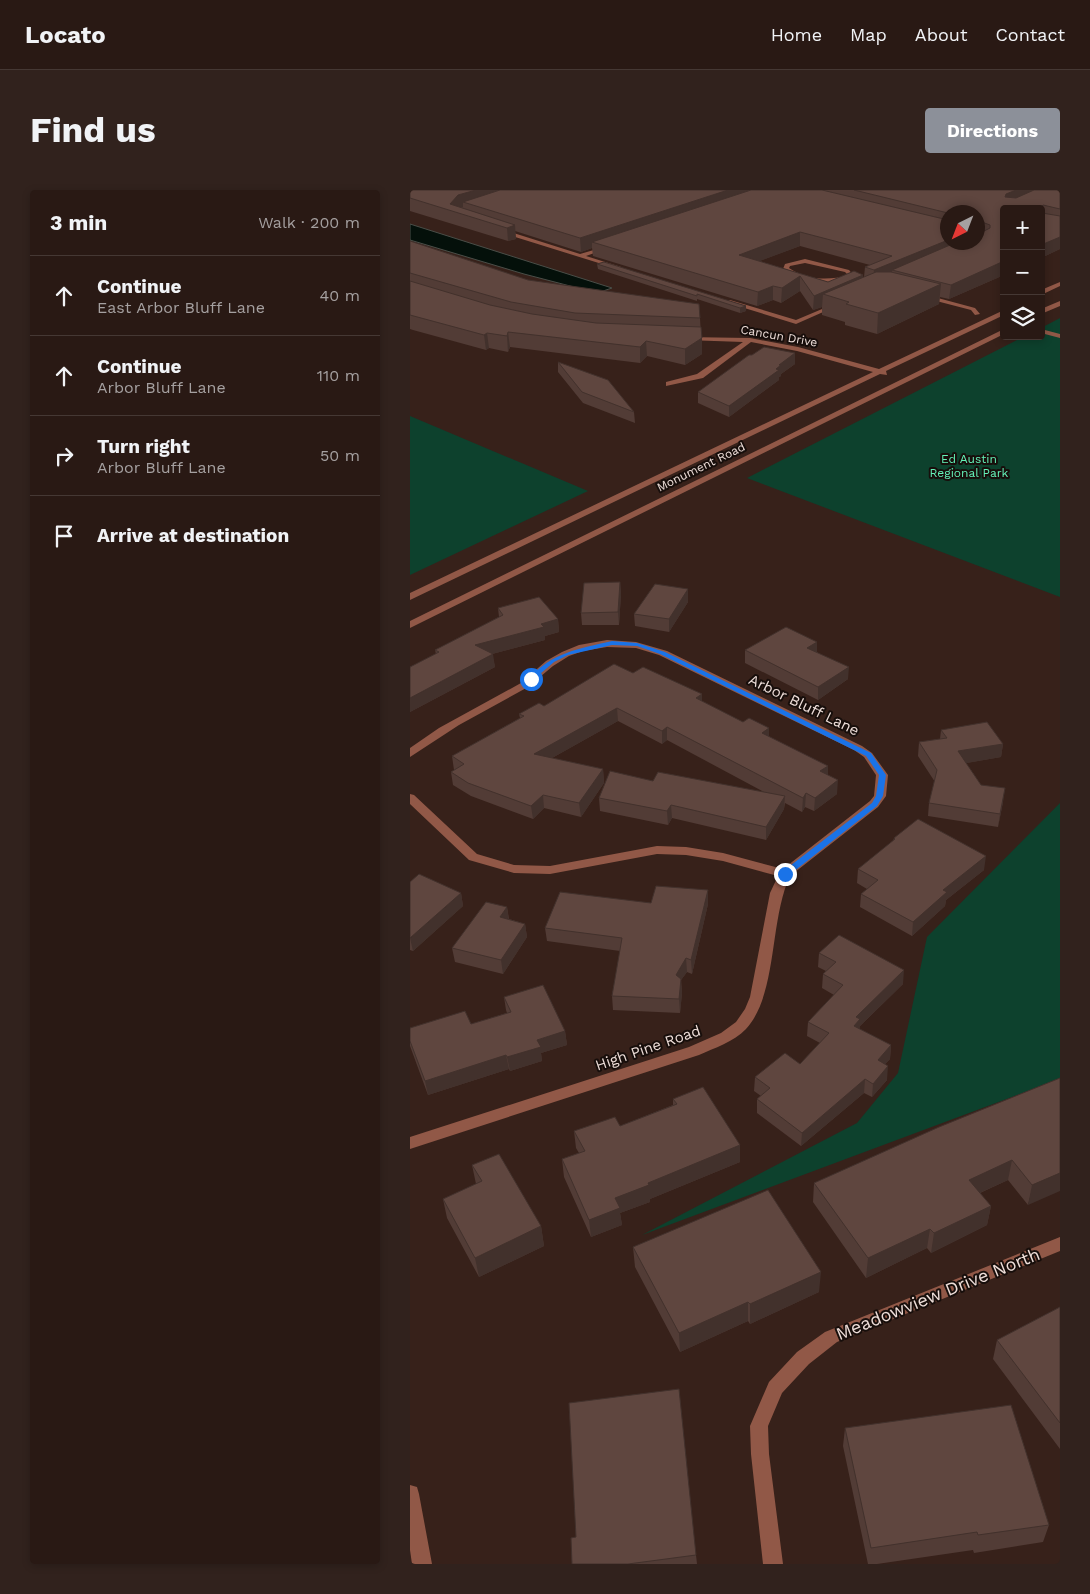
<!DOCTYPE html>
<meta charset="utf-8">
<style>
:root{--surface:#291914;--page:#31221d;--text:#f1f3f6;--muted:#a5a0a0;--line:#453834;--accent:#8c9099}
body{margin:0;font-family:"Work Sans",sans-serif;background:var(--page);color:var(--text)}
.controls{position:absolute;right:15px;top:15px;display:grid;overflow:hidden;border-radius:5px;box-shadow:0 2px 8px #0003}
.controls button{width:45px;height:45px;display:grid;place-items:center;padding:0;border:0;border-bottom:1px solid var(--line);background:var(--surface);color:var(--text);font:25px sans-serif}
.compass{position:absolute;left:530px;top:15px;width:45px;height:45px;border-radius:50%;background:var(--surface);box-shadow:0 2px 8px #0003;rotate:222deg}
.stop{position:absolute;width:15px;height:15px;margin:-11px;border:4px solid #1a73e8;border-radius:50%;background:#fff}
.stop.end{background:#1a73e8;border-color:#fff;box-shadow:0 1px 5px #0008}
.list{margin:0;padding:0;list-style:none}
h2{display:flex;justify-content:space-between;align-items:center;height:65px;margin:0;padding:0 20px;font-size:21px}
h2 small{font-size:16px;font-weight:400;color:var(--muted)}
.list li{display:grid;grid-template-columns:32px 1fr auto;gap:15px;align-items:center;box-sizing:border-box;height:80px;padding:0 20px;border-top:1px solid var(--line)}
.list b{display:block;font-size:19px;white-space:nowrap}
.list p{margin:0;font-size:16px;white-space:nowrap;color:var(--muted)}
.list em{font-size:16px;font-style:normal;color:var(--muted)}
.icon{flex:none;width:28px;height:28px;fill:none;stroke:currentColor;stroke-width:2;stroke-linecap:round;stroke-linejoin:round}
.map{position:relative;flex:none;width:650px;height:1374px;overflow:hidden;border-radius:5px}
header{display:flex;align-items:center;gap:30px;box-sizing:border-box;height:70px;padding:0 25px;background:var(--surface);border-bottom:1px solid var(--line)}
header strong{font-size:24px}
nav{display:flex;gap:28px;margin-inline-start:auto;font-size:18px}
.intro{display:flex;align-items:center;justify-content:space-between;box-sizing:border-box;height:120px;padding:0 30px}
h1{margin:0;font-size:35px}
.button{padding:12px 22px;border-radius:5px;background:var(--accent);color:#fff;font-size:18px;font-weight:700}
main{display:flex;gap:30px;padding:0 30px}
aside{flex:1;background:var(--surface);border-radius:5px;box-shadow:0 2px 8px #0003}
.map>svg:first-child{display:block}
.green{fill:#0d412d}
.water{fill:#04100a;stroke:#4a4e48}
.lines{fill:none;stroke-linecap:round;stroke-linejoin:round}
.minor{fill:#915847;fill-rule:evenodd}
.wall{fill:#523c36;fill-rule:evenodd}
.shaded-wall{fill:#42312c}
.building{fill:#5f463f;stroke:#42312c}
.route{fill:#1a73e8}
.labels{text-anchor:middle;stroke-width:4;stroke-linejoin:round;paint-order:stroke}
.far-street-label{font-size:12px;fill:#eeded9;stroke:#170e0b}
.far-park-label{font-size:12px;fill:#64f3b9;stroke:#170e0b}
.street-label{font-size:15px;fill:#eeded9;stroke:#170e0b}
.near-street-label{font-size:18px;fill:#eeded9;stroke:#170e0b}
</style>
<header>
<strong>Locato</strong>
<nav><a>Home</a><a>Map</a><a>About</a><a>Contact</a></nav>
</header>
<div class="intro"><h1>Find us</h1><a class="button">Directions</a></div>
<main>
<aside>
<h2>3 min<small>Walk · 200 m</small></h2>
<ul class="list">
<li><svg class="icon" aria-label="ahead" viewBox="0 0 24 24"><path d="M12 20V5M6 11l6-6 6 6"/></svg><div><b>Continue</b><p>East Arbor Bluff Lane</p></div><em>40 m</em></li>
<li><svg class="icon" aria-label="ahead" viewBox="0 0 24 24"><path d="M12 20V5M6 11l6-6 6 6"/></svg><div><b>Continue</b><p>Arbor Bluff Lane</p></div><em>110 m</em></li>
<li><svg class="icon" aria-label="right" viewBox="0 0 24 24"><path d="M7 20v-9h11M14 6l5 5-5 5"/></svg><div><b>Turn right</b><p>Arbor Bluff Lane</p></div><em>50 m</em></li>
<li><svg class="icon" aria-label="arrive" viewBox="0 0 24 24"><path d="M6 21V4h12l-3 4 3 4H6"/></svg><div><b>Arrive at destination</b></div></li>
</ul>
</aside>
<div class="map">
<svg width="650" height="1374" viewBox="0 0 650 1374">
<rect width="100%" height="100%" fill="#37211a"/>
<path class="green" d="M650,128V407L337,288L615,146H631V138Z
M0,226L178,301L0,385Z
M650,613V889L232,1045L447,933L488,883L517,747Z"/>
<path class="water" d="M0,34L202,98L187,103L114,84L0,50Z"/>
<g class="lines">
<path class="minor" d="M91,39L170,64L201,55V57L176,66L211,77L208,79L89,42Z
M395,69L439,80L444,86C426,98 389,94 373,79L375,74ZM395,73L435,82L438,85C419,91 396,90 379,78L380,76Z
M650,92V96L631,105V100Z
M513,104L565,118L570,124L565,125L561,120L511,107V105Z
M320,110L386,130L424,114L429,115L386,134L318,113V111Z
M650,111V116L631,124V119Z
M594,120V125L476,181L477,185L470,184L0,410V403L463,182L387,161L341,152L293,188L256,196V192L287,184L333,152L276,150L274,149V147L340,148L388,157L469,179Z
M594,139V144L0,438V431Z
M631,139L650,144V148L631,143Z
M197,450L226,452L257,461L452,556L462,563L478,585L476,606L468,617L380,686C359,731 368,804 336,839C324,852 304,858 289,865L0,959V947L279,857L311,843L326,832L335,819L340,807L360,703L368,686L313,671L276,665L247,664L140,684L104,683L59,670L0,614V604L4,605L67,664L104,675L140,676L247,656L276,657L313,663L373,679L460,611L464,606L466,585L454,567L444,560L249,465L226,458L197,457L173,461L159,466L143,476L118,497L49,535L0,567V558L29,538L111,493L136,471L152,462L169,455Z
M650,1047V1061L427,1152L399,1174L372,1203L358,1236L359,1264L373,1374H353L341,1264L340,1236L359,1192L387,1162L415,1142Z
M0,1295L7,1297L9,1304L22,1374H2L0,1360Z"/>
</g>
<path class="wall" d="M0,0H650V59L631,68V19H594V85L539,109L530,107L529,114L467,144L435,135V132L412,125V117L403,120L390,101L371,113L363,110L347,116L183,66L182,58L171,62L105,41L106,49L98,51L0,21ZM538,22H568V52H538ZM390,56L460,75L455,77L454,87L453,88V85L418,92L349,71Z
M0,51L118,90L290,128L292,164L275,175L237,166L230,173L100,157L98,162L79,158L76,160L3,140L0,139Z
M187,74L336,116V121L330,123L287,109V111L188,79Z
M385,163V174L371,184V186L369,187V190L319,227L288,213V202L342,165Z
M148,172L224,222L225,233L173,213L148,182Z
M210,392L211,404L209,435H172L171,423Z
M278,399V412L259,442L225,436L224,424Z
M88,418L148,429L149,442L135,446V450L82,464L85,477L0,522V477L26,464L25,460L89,427Z
M407,452V462L438,489L408,510L335,473V460Z
M223,483L292,504V512L359,547L418,576V585L427,604L404,621L395,617L392,622L375,613L374,619L356,650L262,628L258,635L190,621L189,608L243,591L354,602L257,550L252,554L208,531L142,568L193,579L194,593L171,627L134,618L123,629L61,606L43,595L41,582L44,580L42,566L110,528L109,524L134,516Z
M531,540L593,554L591,567L556,573L571,595L593,612L588,637L518,626L519,613L525,592L508,566L509,552L530,549Z
M484,648L574,680L536,710L535,716L502,746L450,717L451,704L457,699L447,693L448,679L483,651Z
M0,692L51,703L53,716L3,761L0,760Z
M241,713L298,714L282,784L277,782L271,790L272,803L270,823L203,820L202,806L210,761L137,751L135,738Z
M97,717L99,729L115,734L117,747L93,784L45,772L42,758Z
M409,763L493,794L450,836L449,839L481,855L480,869L475,874L477,890L462,907L454,903L391,956L347,923V909L351,906L344,901L345,887L390,874L410,853L397,846L398,832L424,805L412,798L413,784L416,781L408,777Z
M94,807L155,841L157,855L131,863L132,871L100,881L99,879L18,905L0,856V838L61,834L97,823L96,820Z
M650,888L618,1015L598,990L570,1003L581,1016L577,1035L521,1063L517,1058L456,1088L403,1012L404,993Z
M263,909L330,955V972L240,1009V1012L210,1023L212,1035L181,1047L154,987L152,969L169,963L166,958L164,941L210,936L263,915Z
M62,975L131,1036L134,1056L69,1087L37,1028L33,1009L66,994Z
M223,1057L409,1102L340,1134L338,1131L270,1162L225,1077Z
M650,1117V1259L583,1169L587,1150Z
M435,1238L639,1335L633,1352L564,1363L563,1360L467,1374H458L433,1256Z
M166,1347L286,1365L287,1374H162Z"/>
<path class="shaded-wall" d="M66,0H111L53,12V17L49,18L40,14L48,5Z
M318,0H356L182,52V58L171,62L170,48Z
M606,0H634L594,17L596,4Z
M105,35L106,49L98,51L97,38Z
M390,42V56L329,79V65Z
M650,47V59L631,68V55Z
M538,50V52H562L482,80V86L463,94L464,80Z
M594,71V85L539,109L541,95Z
M453,85L452,99L413,104L412,117L403,120L404,106Z
M390,86V101L371,113L372,98Z
M531,94L529,114L467,144L468,123Z
M363,96V110L347,116L348,102Z
M336,116V121L330,123V118Z
M98,142L100,157L98,162L97,146Z
M77,143L79,158L76,160L74,145Z
M292,148V164L275,175V159Z
M236,151L237,166L230,173V157Z
M385,163V174L371,184V186L369,187V190L319,227V216L366,179L369,175Z
M210,392L211,404L209,435L208,422Z
M278,399V412L259,442V429Z
M148,429L149,442L135,446V450L67,468L65,455L131,434Z
M407,452V465L397,458Z
M83,464L85,477L0,522V508Z
M439,477L438,489L408,510V497Z
M292,504V517L286,508Z
M207,518L208,531L126,577L124,564Z
M257,537V550L252,554V541Z
M359,538V552L352,543Z
M593,554L591,567L546,575L548,561Z
M418,576V589L410,581Z
M193,579L194,593L171,627L169,613Z
M428,590L427,604L404,621L405,608Z
M595,598L593,612L588,637L590,624Z
M396,603L395,617L392,622L393,608Z
M133,605L134,618L123,629L121,616Z
M375,606L374,619L356,650V637Z
M261,615L262,628L258,635L257,621Z
M576,666L574,680L536,710L535,716L502,746L503,732L533,700Z
M298,700V714L282,784L281,770Z
M51,703L53,716L3,761L0,748Z
M97,717L99,731L90,727Z
M115,734L117,747L93,784L91,770Z
M276,768L277,782L271,790L272,803L270,823L269,809L266,785Z
M494,780L493,794L450,836L449,843L444,836L446,827Z
M155,841L157,855L131,863L132,871L100,881L97,867L127,850Z
M481,855L480,869L466,884L468,870Z
M96,865L99,879L18,905L15,891Z
M478,876L477,890L462,907L463,894Z
M455,889L454,903L391,956L392,943Z
M330,955V972L240,1009V1012L210,1023L212,1035L181,1047L179,1030L205,1008L238,993Z
M602,970L598,990L556,1009L559,990Z
M650,983V1001L618,1015L622,995Z
M581,1016L577,1035L521,1063L524,1043Z
M131,1036L134,1056L69,1087L65,1068Z
M520,1039L517,1058L456,1088L458,1068Z
M411,1082L409,1102L340,1134V1114Z
M338,1112V1131L270,1162L269,1143Z"/>
<path class="building" d="M0,0H66L48,5L40,14L105,35L97,38L0,8Z
M90,0H318L170,48L53,12Z
M341,0H412L538,30V50L464,80L455,77L482,66L390,42L329,65L418,92L444,81L453,85L404,106L390,86L372,98L363,96L348,102L182,52Z
M444,0H606L596,4L595,7L606,8L624,0H650V19L633,15L631,17L632,23L650,26V47L631,55V19H594V71L541,95L482,80L547,52H568V44L580,38V35L569,31L568,37V22L538,23Z
M0,51L118,90L289,114L290,128L165,123L101,112L0,83Z
M194,72L336,116L330,118L287,104V106L187,74Z
M466,82H481L531,94L468,123L436,114L439,112L413,104Z
M0,91L80,115L122,124L186,133L291,137L292,148L275,159L236,151L230,157L98,142L97,146L77,143L74,145L0,125Z
M354,157L385,163L369,175H371L366,179L369,180L319,216L288,202L339,165H342Z
M148,172L198,190L224,222L172,202Z
M210,392L208,422L171,423L174,393Z
M245,394L278,399L259,429L224,424Z
M129,407L148,429L131,434L134,437L65,455L83,464L0,508V477L29,462L25,460L93,425L88,418Z
M376,437L407,452L397,458L439,477L408,497L335,460Z
M204,474L223,483L233,477L292,504L286,508L333,532L339,528L359,538L352,543L418,576L410,581L428,590L405,608L396,603L393,608L257,537L252,541L207,518L124,564L193,579L169,613L133,605L121,616L58,593L41,582L54,574L42,566L114,526L109,524L129,513L134,516Z
M577,532L593,554L548,561L571,595L595,598L590,624L519,613L527,580L509,552L537,548L531,540Z
M200,581L243,591L248,582L375,606L356,637L261,615L257,621L189,608Z
M508,629L576,666L533,700L537,702L503,732L451,704L468,690L448,679L485,649L484,648Z
M9,684L51,703L0,748V692Z
M246,696L298,700L281,770L276,768L266,785L271,789L269,809L202,806L212,748L135,738L150,702L241,713Z
M76,712L97,717L90,727L115,734L91,770L42,758Z
M429,745L494,780L446,827L450,829L444,836L481,855L468,870L478,876L463,894L455,889L392,943L347,909L360,898L345,887L375,863L390,874L419,843L398,832L433,795L413,784L426,772L409,763Z
M133,795L155,841L127,850L131,857L97,867L96,865L15,891L0,851V838L55,821L61,834L101,822L94,807Z
M650,888V983L622,995L602,970L559,990L581,1016L524,1043L520,1039L458,1068L404,993L529,937Z
M293,897L330,955L238,993L239,995L205,1008L210,1018L179,1030L152,969L175,961L164,941L205,927L210,936L267,914L263,909Z
M89,964L131,1036L65,1068L33,1009L72,991L62,975Z
M358,1000L411,1082L340,1114L338,1112L269,1143L223,1057Z
M650,1117V1233L587,1150Z
M269,1199L286,1365L218,1374H162L161,1348L166,1347L159,1213Z
M601,1215L639,1335L568,1345L567,1342L461,1358L435,1238Z"/>
<path class="route" d="M202,451L227,453L255,462L461,563L476,585L473,606L467,616L378,686H372V682L462,613L466,606L469,585L456,566L250,464L227,456L202,455L158,465L144,472L123,490L118,489C143,462 168,459 202,451Z"/>
<g class="labels">
<g class="far-street-label">
<text transform="translate(369 146) rotate(10)" y="4">Cancun Drive</text>
<text transform="translate(291 277) rotate(-26)" y="4">Monument Road</text>
</g>
<g class="far-park-label">
<text x="559" y="273">Ed Austin<tspan x="559" dy="14">Regional Park</tspan></text>
</g>
<g class="street-label">
<text transform="translate(394 515) rotate(26)" y="5">Arbor Bluff Lane</text>
<text transform="translate(238 858) rotate(-19)" y="5">High Pine Road</text>
</g>
<g class="near-street-label">
<text transform="translate(528 1104) rotate(-22)" y="6">Meadowview Drive North</text>
</g>
</g>
</svg>
<div class="controls">
<button>+</button>
<button>−</button>
<button><svg class="icon" aria-label="layers" viewBox="0 0 24 24"><path d="M12 4l9 5-9 5-9-5zM3 14l9 5 9-5"/></svg></button>
</div>
<svg class="compass" viewBox="-18 -18 36 36"><path d="M0-13l5 13h-10z" fill="#e53935"/><path d="M0 13l5-13h-10z" fill="#a5a0a0"/></svg>
<div class="stop" style="left:121px;top:489px"></div>
<div class="stop end" style="left:375px;top:684px"></div>
</div>
</main>
